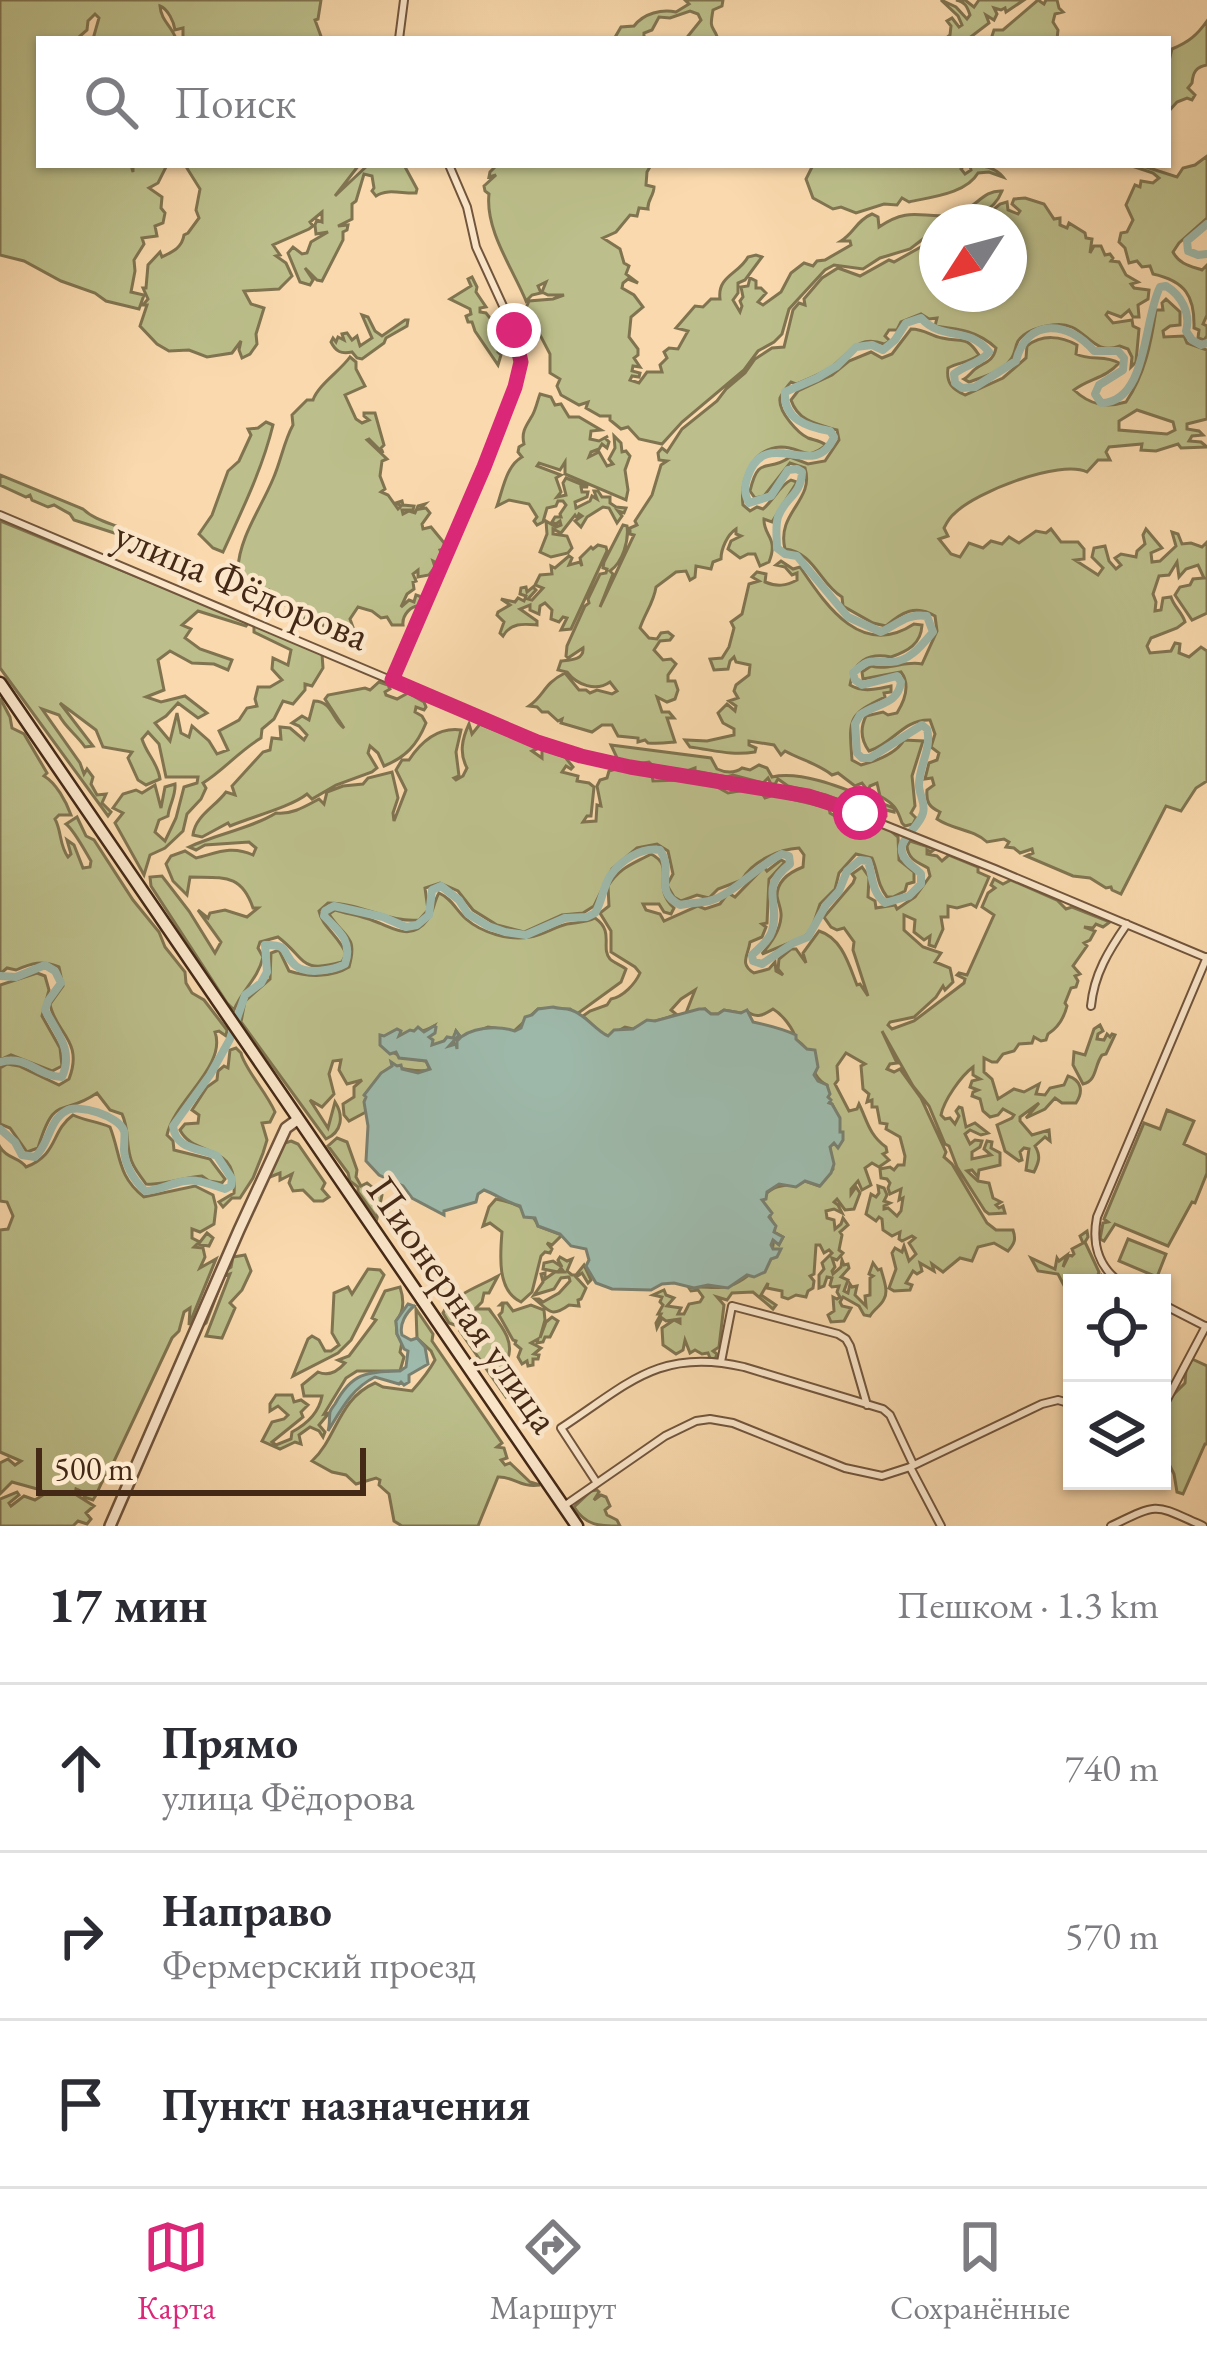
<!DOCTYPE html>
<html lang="ru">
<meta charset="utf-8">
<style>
:root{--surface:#fff;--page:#f2f2f3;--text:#2b2b33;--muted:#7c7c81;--line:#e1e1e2;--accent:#db2777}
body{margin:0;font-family:"EB Garamond",serif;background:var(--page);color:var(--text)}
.controls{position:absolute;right:36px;bottom:36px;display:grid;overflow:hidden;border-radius:0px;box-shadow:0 3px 9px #0004}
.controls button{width:108px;height:108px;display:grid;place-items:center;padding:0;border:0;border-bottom:3px solid var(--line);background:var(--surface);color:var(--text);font:60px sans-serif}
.compass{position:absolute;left:919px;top:204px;width:108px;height:108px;border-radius:50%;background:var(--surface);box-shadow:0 3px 9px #0004;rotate:234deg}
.scale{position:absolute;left:36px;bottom:30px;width:330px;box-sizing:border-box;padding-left:12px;border:6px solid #442916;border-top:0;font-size:33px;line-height:42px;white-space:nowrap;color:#442916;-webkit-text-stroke:9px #fbe6ca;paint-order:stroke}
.stop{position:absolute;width:36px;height:36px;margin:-27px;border:9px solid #db2777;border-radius:50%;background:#fff}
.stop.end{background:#db2777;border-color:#fff;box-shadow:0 3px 12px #0008}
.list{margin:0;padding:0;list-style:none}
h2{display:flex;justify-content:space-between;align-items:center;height:156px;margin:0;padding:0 48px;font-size:51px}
h2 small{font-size:39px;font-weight:400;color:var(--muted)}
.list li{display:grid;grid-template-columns:78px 1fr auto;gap:36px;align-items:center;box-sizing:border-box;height:168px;padding:0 48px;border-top:3px solid var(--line)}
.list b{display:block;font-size:45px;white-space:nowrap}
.list p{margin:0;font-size:39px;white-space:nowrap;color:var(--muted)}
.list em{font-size:39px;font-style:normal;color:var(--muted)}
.icon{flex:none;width:66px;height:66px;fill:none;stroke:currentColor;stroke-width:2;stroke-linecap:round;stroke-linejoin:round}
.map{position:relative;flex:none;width:1207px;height:1526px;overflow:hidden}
.search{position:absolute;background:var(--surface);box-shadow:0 3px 9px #0004;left:36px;right:36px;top:36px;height:132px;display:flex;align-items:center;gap:30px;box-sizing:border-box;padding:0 42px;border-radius:0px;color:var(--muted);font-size:45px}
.sheet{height:660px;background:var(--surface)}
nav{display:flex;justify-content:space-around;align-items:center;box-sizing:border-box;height:168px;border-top:3px solid var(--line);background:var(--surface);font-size:33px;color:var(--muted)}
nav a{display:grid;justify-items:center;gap:6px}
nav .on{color:var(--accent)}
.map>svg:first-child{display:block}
.green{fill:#bcbf8b;stroke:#807450;stroke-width:3;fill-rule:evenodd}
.water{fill:#9ebaac;stroke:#7a8070;stroke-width:3}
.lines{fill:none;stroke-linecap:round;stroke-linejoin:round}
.river{stroke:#9ebaac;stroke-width:8}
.minor-casing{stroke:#71553c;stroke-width:10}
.tertiary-casing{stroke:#71553c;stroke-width:14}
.secondary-casing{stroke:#442916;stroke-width:15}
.minor{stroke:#fbe6ca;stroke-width:6}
.tertiary{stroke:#fbe6ca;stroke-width:9}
.secondary{stroke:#fbe6ca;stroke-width:10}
.route{stroke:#db2777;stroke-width:15}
.labels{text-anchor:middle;stroke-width:9;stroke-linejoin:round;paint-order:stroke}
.street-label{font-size:42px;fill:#442916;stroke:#fbe6ca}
</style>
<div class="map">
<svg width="1207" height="1526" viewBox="0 0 1207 1526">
<rect width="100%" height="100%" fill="#f9d9ad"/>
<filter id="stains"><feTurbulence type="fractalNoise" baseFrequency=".00167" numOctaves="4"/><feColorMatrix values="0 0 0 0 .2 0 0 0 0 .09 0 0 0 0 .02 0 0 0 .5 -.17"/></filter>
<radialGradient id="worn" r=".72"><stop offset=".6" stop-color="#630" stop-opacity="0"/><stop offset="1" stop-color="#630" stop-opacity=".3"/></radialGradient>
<path class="green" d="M0,0H321L318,19L315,20L322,39H183V28L175,30C174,22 168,9 160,6C161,21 172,26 176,39H93L99,18L95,14L88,21L87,30L80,36L82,39H39V165H131L133,172V165H167L158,183L149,188L162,197L161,208L165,213L163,223L155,226L157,236L142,238L144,244L134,260L135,271L131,292L144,295L139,309L106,301L95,293L61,281L24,261L0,255Z
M685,0H723L722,6L713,10C709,32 713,24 718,39H690L688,36L701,20L698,14L690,11L670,18L659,17L652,30L644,33V39H614L621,27L634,26C644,13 662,9 676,12L689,4Z
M941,0L956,7L967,19L970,15C967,6 965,2 956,0H965L974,7L979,0H1024L1006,12L1005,8L1001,10L994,8L997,14L994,20L986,15L989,23L968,39H945L950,35L951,26L947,21L952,18L959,27L962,25L958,16Z
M1038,0L1044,4L1046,0H1057L1059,8L1063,12L1055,14L1053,22L1058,30L1057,39H991L994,30H1003Z
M1207,21V65C1196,67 1193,72 1192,83L1188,88L1195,95L1192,100L1187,98L1177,102L1168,112V65L1172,49C1189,42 1197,35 1207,21Z
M1207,156V218L1179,243L1173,252C1179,264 1190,266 1202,270L1207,265V315L1203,324L1207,326V336L1204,340L1198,338L1199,330L1194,328C1195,296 1185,281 1153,274L1150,266L1142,267L1137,261L1129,263L1125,248L1119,242L1121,233L1127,232L1133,220L1126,205L1135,185L1140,187L1141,181L1153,183L1159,178L1153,173L1129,165H1140L1177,177L1183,168L1195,165Z
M185,165H359L335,196L368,165H404L417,189L416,193C403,194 387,188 376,196L372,191L374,188L372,176L364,174L356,201L352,204V219L338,226L348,225L347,230L343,232V240L322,281L317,280L305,268L313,280L310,285L300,282L288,253L293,247L302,254L307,253L311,242L328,232L316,234L315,225L317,220L322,222V212L310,222L313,226L309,229L273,245L280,255L276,256L286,263L292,276L279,289L244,291L251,304L264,308L256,334L257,344L250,354L242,358L239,350L241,341L232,353L207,357L189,350L169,351L157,344L140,326L147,305H143L148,299L143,288H146L148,265L160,252L162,257C172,252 182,248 184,235L188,233L199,218L196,210L200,189Z
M497,165H651L647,172L646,185L654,187C654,196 647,200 648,209L639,208L637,216L630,215L616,232L603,238L620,249L624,263L629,266L626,274L638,283L628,279L623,283L622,288L634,295L643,307L631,317L629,337L638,349V355L634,358L640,367L633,366L632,371L640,373L639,377L632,376L630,380L639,383L647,372H662L660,365L667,358L664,352L669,348L678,349L688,331L676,328L695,306L703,307L711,299H720C717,276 739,274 748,257L756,255L762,257L745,280L738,283V293L733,300L740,312L742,306L740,301L743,297L741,287L748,286L750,278L756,281V288H761L766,293L758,302L763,305L781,292L791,273L804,263L813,266L817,261L825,260L851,245L850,241H841C854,233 857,220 872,214L878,217L879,227C915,202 927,224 961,212C977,206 984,190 1002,191C992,217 962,222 937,222V236L923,239L910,249L880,258L863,269L834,265L825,270L789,309L782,334L774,342L758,351L744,370L682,422L662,444L639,439L628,427L621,429L610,420V416H600L586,408L588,402L579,405L561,395L557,386L560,379L550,373V354L526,308L529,301L553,299L564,295H548L542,292L546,282L538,286L541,293L532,295L526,301C513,269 485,230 489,194L485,191L484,186L496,175L489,177L490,172Z
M813,165H964L961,169L965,174L971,170L970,166C982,164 996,168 1003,177L989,172L978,173C966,194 930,197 909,202L902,198L897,205L884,204L856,213L841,207L833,209L813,198L806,179Z
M1025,198L1044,204L1054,219L1060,218V225L1067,228L1069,223L1085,233L1086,238L1092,239L1090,253L1094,246H1101L1105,255L1110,254L1113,258L1111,261L1119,262L1126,275L1138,282L1131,284L1134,288L1149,290L1148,299L1138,305L1139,317H1133L1129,310L1121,317L1108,312L1106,315L1113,323L1132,320L1133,326L1139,329L1136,362L1131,367L1132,357L1128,349L1120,346C1089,358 1086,319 1052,325C1041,326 1025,331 1018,341C1015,347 1015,354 1011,359C1002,372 983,377 969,382L964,379C968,377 970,374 974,370C983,362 993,363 996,348C978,331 959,329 935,326L937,318L929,319L921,314L901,322L897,330H889L885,336L890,341L884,344C859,334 850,352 833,366C822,374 808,379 796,384L791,382C788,385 781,395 780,398C778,412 798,433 808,438C814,440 821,441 826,445C805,463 803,447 781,447C752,448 740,480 743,505L750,511L757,507L763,509C773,501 780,485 791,480L797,482L772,522L764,519C763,536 779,537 769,562L760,566L755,554H748L740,558L728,549L731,541L741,536L736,534V529C727,535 721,549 721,559L713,562L711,569L696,566L695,577L690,580L686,571L676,572L656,587C654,602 645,613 640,628L649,638L657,639L661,633L668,632L673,636L670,640L660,641L654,650L663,660L671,659L676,664L668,675V681H675L678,690L675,699L667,702L657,697L662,712H669L674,718H667L675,742C665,743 658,744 648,743L645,740L638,742V738L618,736L612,725H602L592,732L561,723L562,719L558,721L548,712H542L537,707L529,706C545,695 543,684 565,673L579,690H586L590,693L597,690L612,694L617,691L610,682C596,692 577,685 567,672L558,670L561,661C571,660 584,660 583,648L568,658L566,656L567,646L585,606L589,603L588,599L600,574L606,573L607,569L603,568L604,562L623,525L627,526C629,540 623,562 610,571L613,574L600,607L634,535L630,534V528L637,525L635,521L652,495L661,465L667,461L659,460L658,453L662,448L667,452L682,429L717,401L726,389L745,373L755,359L772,348L784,347L793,310L799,303L805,305L804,299L822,278L838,268L860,276L889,260L894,262L928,243L937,245V294H1009V222H972L981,220L1000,204L1007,202L1008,210L1018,214L1020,211L1012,204L1014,199Z
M472,277L477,287L476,292L486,307L480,308V312L486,313C495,324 505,338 498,352L501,355L498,365L475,331L472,322H468L466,316L471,314L470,309L450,299L471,286L468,279Z
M1166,299L1180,312V325L1170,326L1163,331L1164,337L1184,336L1187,343L1207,350V419L1187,424V429L1199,431L1203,435L1192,436L1189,441L1201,442L1207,447L1181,448L1178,444L1156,451L1141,450L1142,444L1109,447L1106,452L1110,460H1098L1087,472C1060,459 976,492 955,513C951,516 946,524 944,528L948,536L939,539L951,554L960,557L969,543L983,548L991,541L1002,544L1009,537L1019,543L1036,531L1046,533L1051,529L1061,542H1078L1084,549V559L1075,560L1098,575L1103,568L1092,557L1094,548L1105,546L1109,561L1116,569L1121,565L1115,558L1121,554L1136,557L1137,551L1145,544L1143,535L1146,529L1162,548L1151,553L1152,562L1160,561L1176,546L1172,532L1178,534L1182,544L1191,543L1202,547L1207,542V613L1192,620L1175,595L1180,587L1190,585L1193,579L1204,578L1198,565L1186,569L1179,577L1177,562L1169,575L1159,576L1153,594L1156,602L1155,611L1161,610L1163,598L1171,597C1174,607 1182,612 1185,622L1177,628L1151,638L1147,646L1150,653L1171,651L1175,643L1180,644L1179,653L1189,657L1201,647L1207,651V781L1196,788L1181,811L1166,806L1121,894L1112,890L1111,887L1106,888L1090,878L1073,876L1026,856L1033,853L1032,849L1020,853L1014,848L1006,847L1009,842L1004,839L987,842C973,829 953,830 937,819L940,812C929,807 926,802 927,790L934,785L932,778L925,779L929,763L937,760L939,753L931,747L935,734L930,720C903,719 893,744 869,751C861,740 860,728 866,716L883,712L888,715L897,713C905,700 911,685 901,672L863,679L862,672L871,666C889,671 905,660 922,664L937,631L935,616C916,604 902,612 886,626L873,623L843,606L842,597C820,584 814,552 785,549C776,512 815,501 805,468L790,463L764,496L755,498L750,491C759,453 767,474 790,457L808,464L825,461L839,440L837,430C816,424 798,421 791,400L798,391L832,375L849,361L871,352L882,358L892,354L911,329C925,329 930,336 942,338C962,343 965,334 979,355C969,363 959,362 948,368C946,383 952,389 965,395L1003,378L1026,358L1027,346C1042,334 1061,336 1077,345L1076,354C1090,361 1106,355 1119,363C1106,378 1088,379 1074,390C1090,405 1106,408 1126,402C1145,374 1151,343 1156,310H1163L1162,303ZM1137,410L1173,422L1175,430L1167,434L1119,430V421Z
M362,315L368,317L375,331L382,336L405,320H408L407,326L386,338L384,343L362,359L357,358L352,352C341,354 336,352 331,342L333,338L336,342L338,337L344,340L342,334L347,333L352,340L357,336L360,346L372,338Z
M350,357L356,362V369L365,386L345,395L356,419L362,423L369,420L364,416V413H375L384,445L381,448L383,453L369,439L367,440L387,459L382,461L380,476L385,489L381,492L388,495L398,509L401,506L396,503L402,501L403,505L414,506L413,510H402L403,514L409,511L415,513L418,506L425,504L420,509L426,508L430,513L422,524L423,529L431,527L445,544L444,549L440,550L442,554L437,563L433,561L435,567L429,575L418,577V570L413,574L416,581L413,582L414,589L407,594L401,607L409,600L414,602L416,595L422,597L420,606C411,605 402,615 403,625H392L387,617L381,618L372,611L358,607L350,619L355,633L353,637L326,632L325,626L296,615L268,589L272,599L265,597L261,589L252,588L233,576L232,573L238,569C239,538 261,508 273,479C281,461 284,441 293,425L292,415L307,400H313C318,385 340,371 350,357Z
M540,394L551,397L555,405L561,404L569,417H579L601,430L591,431L590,439L599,441L608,436L605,438L609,442L607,448L602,444L599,449L591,452L589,457L599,452L607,466L613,464L609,459L615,448L614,436L621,443L622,452L626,451L630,456L625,470L628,490L626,500L565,474V462L560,470L539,463L537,466L561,475L556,478L561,492L557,497L566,495L563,483L566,478L588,487H581L582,492H588L587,497L575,502L576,508L590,501L592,496L597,499L594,491H598L602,497H610V503L616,507L626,508L624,513L618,511L622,516L617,523L609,508L603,507L587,517L581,527L575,521L582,516L579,514L577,518L575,515L561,533L553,529V534L567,536L572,548L568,553L551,557L540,552L547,534L546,521L556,527L561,525L560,521L556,524L552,522L555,517H561L560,514L566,505L563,501H558L556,506L547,508L543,522L537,525L534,521L537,517L529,504L509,500L497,506C503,489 506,466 522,457L518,452L519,447L524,444C521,432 526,426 532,416C536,409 537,402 540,394Z
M266,422L273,425C262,470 242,510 223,552L213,548L199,534L212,515L228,471L239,461L251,435L248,429L258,428Z
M0,475L83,509C97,523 123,525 140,538L139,541L74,520L70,514L54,505L48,507L32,500L30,495L26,497L0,485Z
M0,521L249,622L246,626L198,611L182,625L191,629L185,638L200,649L232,660L228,670L214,664L192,663L170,651L158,660L164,690L146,697L161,702L185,696L207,713L198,718L178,703L166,716L155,723L170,741L177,713L181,733L189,737L192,726L209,741L217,754L228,750L219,731L239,720L247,708L257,706L255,699L258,687H270L282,680L272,669L273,658L288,665L291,650L254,632V625L322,654L323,668L312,686L305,684V690L293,704L283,701L274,719L262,729L261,738C239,751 224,770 203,783L206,788L201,799L187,814L183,831L165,848L150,855L144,875L115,823L123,813L113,808L123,794L136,790L142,793L155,785L161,808L165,787L175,784C176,796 169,805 168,816L159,820L155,832L165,841L176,818L184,787L197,783L198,777H166L159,744L148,732L142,739C147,755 158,763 160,779L146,785L138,780L128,758L132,752L103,747L96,730L60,703L93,746L85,747C77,735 65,727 59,715L42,709L80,763L84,774L87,769L93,777L91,784L97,795L106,794L102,803L111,812L108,816L0,668Z
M598,545L606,547L607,551L571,629L561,630L567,618L563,617L559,622L551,619L552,610L545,603L540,606L539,614L530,610V605L520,609L537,621V625C525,624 511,622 503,636L500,633L504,622L497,615L498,612L510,605L501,599L515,602L518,598L524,601L526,596L520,594L521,588L526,587L527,592L533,587L536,590L528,599L532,600L543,588L535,585L540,575L552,574L551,566L555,568L569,556L572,558L569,565L580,562L582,566L580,558L591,547L593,549Z
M781,561L793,569L800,567C826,605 861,659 914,624L922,625C921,644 908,651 891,657C868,652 853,662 850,685C863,693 876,689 891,686V692L884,693L885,697C847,715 849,719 852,760L861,765C876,761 896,754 904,740L923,741L912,776L915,806L911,813L916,818L913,824L905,826L902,823C897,808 894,804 880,796L877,783L870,786L868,791L862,783L855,786L838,773L832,775C819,764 801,760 785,751L781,755L774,745L749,741V745L756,748L755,752C731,756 714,750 690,747L685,740L707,741L734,735V729L723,723L718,713L727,704L735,711L736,706L729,701L738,698L734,691L736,685L749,675L750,665L736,662L734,657L730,661L728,669L714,670L710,659L722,658L729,647L734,628L731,622L742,614L749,584L759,581L752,577L757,572L766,574L765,582C777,587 786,586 797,580V573L792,575L785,567L776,565Z
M379,682L388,685L390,689L385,692L386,695L397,699L408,693L424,702L426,707L424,710L416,707L415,712L422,716L426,723C417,745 406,757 384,766L378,753L370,746L368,753L377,768L372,772L336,785L312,799L307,794C291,807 251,817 230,826L228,823L202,837L193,835C195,816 215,807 226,792L235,795L232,786L263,752L270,750L272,738L281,739L280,727L290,728L304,740L307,735L299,726L292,723L302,716L309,720L314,701C332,701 332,719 344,728L325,699L328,695L365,688L370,690Z
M0,698L10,717L12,728L24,734L47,773L44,776C56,783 66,801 71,815H59L55,819C62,832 59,845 68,857L71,854L67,840L74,845L83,868L90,867L91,861C85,851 74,830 66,824L77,817L86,836L94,840L133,900L159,932L165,947L185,972L186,983L192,993L204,1000L227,1030L226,1036L219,1031L215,1032C227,1066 174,1101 167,1135L173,1141L174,1150L210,1159L225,1179L222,1183L209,1181L202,1176C184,1177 164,1186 146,1184C140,1175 132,1167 130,1156C126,1141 129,1129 122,1114L110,1110L97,1093C61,1118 55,1092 38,1148L27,1152L10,1128L0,1124V1068L7,1064L19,1066L59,1085L69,1079C84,1040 55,1033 50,1004L63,986L59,967C42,960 32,963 16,970L7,968L0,974Z
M469,724L472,734L480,724L539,748L532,751L542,758V749L565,757L573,767L571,769L566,766L562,772L578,776L577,781L589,783L594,787L591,816H587L583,822L596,821L597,805L601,806L597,786L600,780L607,778L609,771L616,769L652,775L653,781L683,780L717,787L728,793L745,790L762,793L765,798L774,795L829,808L830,813L835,816L836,810L890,830L898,837L899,860L914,872V882L907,884L905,891L893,897H887C876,882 879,874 872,858L856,854L839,873L835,889L820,904L811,931L804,937L762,954C771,943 780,931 781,917C782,910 778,903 777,896C777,880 790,872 803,867L804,855L799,848C779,849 751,862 742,880L718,889L709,898L697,895L681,901L674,897L667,885L673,874L668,851L657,844L637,848L612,869L594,906L583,913L562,915L524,932L497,925L473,910L458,891L440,883L425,888L428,910L419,920C389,923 362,903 328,903L319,911C322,927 340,937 346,954L342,962C299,974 307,959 278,937L260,942L258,948L263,957C258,979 242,990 234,1010L227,1003L151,886L150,877L162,876L189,911L215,953L221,942L198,910L208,918L210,913L225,910L247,917L258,908H253C241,873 223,878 190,877L187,895L173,881L166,864L171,856L185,851L196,858C217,853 231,845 253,855L256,848L249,842L205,845L196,850L189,847C217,834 252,828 276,813C292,815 306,806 319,799L324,804L327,792L343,786L363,784L368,778L392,772L398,798L393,813L394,821L406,790L396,770L402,760H409C421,742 438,727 461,730L456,752L459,776L454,778L456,780L463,776L467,768C459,753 462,739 469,724Z
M611,745L711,758L717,769C726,773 734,774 742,768L750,770L759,765L767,768L772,777C807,769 860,796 894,808V812L886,810V816L882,817L826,795L788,786L778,779L775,784H771L768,778L763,783L733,775L727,777L695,771V768L687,771L652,765L649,762L636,764L618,760Z
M910,841L935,849L931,852L927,850V854L937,856L942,861L949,855L978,867V872L989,877L976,907L971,904L957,908L948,906V917H941L943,929L935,947L929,945L930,936L924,940L914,932L915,920L904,915V930L923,947L941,953L935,962L950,968L953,982L945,990L943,986L936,997L914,1017L890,1022L888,1025L892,1029L914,1021L964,983L965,979L957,975L959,973L967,975L994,915L982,907L988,893L995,888L991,885L994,879L1003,884L1011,880L1057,900L1066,909L1072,907L1110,922L1103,927L1096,924L1093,928L1084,927L1095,931L1090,940L1084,943L1087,946L1073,966L1080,974L1075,976L1078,981L1076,987L1071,988L1065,1003L1067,1006C1064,1018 1059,1027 1048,1034L1046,1040L1041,1041L1034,1037L1032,1043L1019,1044L1014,1051L1003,1054L997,1062H992L984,1058V1072L992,1079L998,1099L1014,1089L1024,1092L1039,1084L1036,1094L1045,1095L1050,1088L1064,1085L1068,1076C1081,1080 1084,1091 1076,1103H1062L1055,1098L1045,1109L1026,1118L1039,1103L1020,1117V1121L1032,1135L1049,1130L1050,1141L1045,1137L1035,1146C1041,1156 1039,1162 1034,1172L1026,1170L1029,1149L1024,1148L1020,1152L1022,1160L1019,1161L1005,1151L997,1125L1012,1118L1014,1115L1003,1109L998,1115L990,1117L983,1111L980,1099L972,1096L973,1092L978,1090L970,1087L972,1081L980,1079L973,1075V1067C961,1076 944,1100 941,1115L945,1119L950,1118L955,1124L959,1116L956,1111L959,1107L962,1108L966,1127L975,1123L988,1133L981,1135L970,1130L965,1134L970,1144L975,1140L982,1141L980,1147L972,1152V1159L991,1155L984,1149L987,1141L992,1142L991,1148L1000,1153V1165L979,1170L978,1177L972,1170L967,1171L978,1181L989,1183L993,1198L1001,1202L996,1205L999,1208L1003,1206L1005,1213L989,1214L985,1211L957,1167L949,1146L945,1144L929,1106L913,1086L882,1031L897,1063L890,1064L887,1069L894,1072L900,1069L921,1098L946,1152L944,1157L952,1164L987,1223L996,1230H1013C1016,1239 1015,1243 1008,1251L994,1243L978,1247L972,1261L960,1258L943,1272L932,1264L934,1271L920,1263L922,1271L917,1274L913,1271L906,1283L912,1285L910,1290L894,1291L889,1288L896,1269L892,1253L895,1248L902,1252L904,1246L909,1261L916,1254L909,1243L915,1238L912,1236L902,1241L899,1239L900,1232L892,1236L883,1230L882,1219L879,1217L876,1221L866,1214L871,1194L876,1197L879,1193L878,1186L884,1188L887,1195L884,1201L890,1203L884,1206V1209L888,1208L897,1216L901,1211L903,1198L899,1200L901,1189L890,1194L888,1188L890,1183L887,1179L881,1178L880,1169L890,1167L894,1170L898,1165H904L905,1156L900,1137L886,1129L887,1124L880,1123L877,1107H872V1100L867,1102L869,1094L863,1089L861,1066L865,1064L846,1053L837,1066L838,1080L835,1084L849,1111L857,1109L859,1104C867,1120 869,1135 886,1147L887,1152L883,1154L889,1160L879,1167L872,1163L865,1168L871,1185L862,1190L858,1181L851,1189V1194L856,1187L860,1193L854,1209L845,1210L837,1199L834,1202L838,1205L842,1213L834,1209L826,1211L827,1218L834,1220L835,1229L841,1224L843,1218L848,1225L840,1232L842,1235L839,1250L843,1253L837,1260L832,1258L835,1267L832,1271L833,1274L841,1267L842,1260L844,1265L848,1264L849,1268L841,1277L848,1280L844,1291L848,1293L850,1284L852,1287L857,1286L855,1295L866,1306L865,1296L870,1295V1278L873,1276L869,1274L873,1263L878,1270L881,1269C883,1278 889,1291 884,1299C881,1306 874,1309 870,1316L864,1315L859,1306L843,1297L840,1302L842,1306L851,1308L844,1321L831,1322L828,1315L834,1311L833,1297L837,1299L840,1297L837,1292L839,1286L832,1287L830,1285L832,1278L827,1277L824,1286L819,1288V1275L824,1269L822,1263L832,1253L829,1250L824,1253L820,1245H816L814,1274L810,1276L814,1281L813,1288L808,1291L806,1297L796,1295L788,1299L782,1297V1291L767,1288L768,1283L761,1295L776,1305L773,1309L753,1292L732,1293L727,1300L717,1297L724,1305L719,1347L713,1351L717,1354L715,1359L710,1358L708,1353L702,1354L695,1350L690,1353L685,1340L683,1350L676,1354L663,1345L662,1328L674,1320L680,1323V1319L666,1321L662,1318L657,1328L656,1323L661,1314H658L663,1305L660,1302L662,1297L653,1295L664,1290L666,1295L674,1298L667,1306L681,1308L678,1314H684L689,1304L700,1302L703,1297L698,1290L691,1291L689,1288C702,1285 716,1290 728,1286C742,1283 758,1267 771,1259L774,1238L779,1244L783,1237L774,1232L773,1223L761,1200C774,1181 787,1188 805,1181L819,1186L833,1169L830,1147C841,1132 841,1121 832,1104L828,1103L827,1085C806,1075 816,1050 796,1040C794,1029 782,1014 773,1009C764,1015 756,1019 747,1011L741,1013L724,1010L718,1014H710L705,1009L686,1013L695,990L681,999L671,1010L676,1014C661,1022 648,1020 633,1029L625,1027L609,1036L602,1034L583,1016L590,1011L607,1005L611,999C623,997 635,984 640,973L635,967L611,952V931L600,913L609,906L608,886C620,867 633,864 651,854C677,867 650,886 674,908L671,914L664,912L659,904H643L646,910L660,914L664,921L698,906L705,909L720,904L728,893L735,897L764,867L767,871L781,860L785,862L769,879L767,923L762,924L766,927L762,937L750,942C748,956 739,964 754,973L769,969L775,962L776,971L783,975L778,969L779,959L791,949H796L806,963L803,953L819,931C842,938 849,965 857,985L860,984L868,996L853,950L854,942L844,928L837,930L831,927L824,917L853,883L855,878L852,874L862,867L869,877L868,897L875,901L876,908L895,905L897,909L915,897L930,876L928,868C917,862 908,859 907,846Z
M439,893C452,899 456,910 466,919C482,933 510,941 530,937C543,935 554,927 567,924C578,922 585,923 595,918C615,932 600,947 610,959C614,963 621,965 626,969L621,982L577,1014L570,1009H538L514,1031L488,1027L461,1038L458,1049L455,1048L454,1044L450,1048L451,1041L459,1035L456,1031L454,1038L432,1046L428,1037L434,1026C413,1038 408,1026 387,1049L402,1057L426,1061L430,1070C406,1075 392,1056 375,1083C368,1094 365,1099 366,1112L349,1121L344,1115L343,1104L354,1097V1087L362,1080L347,1084L339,1070L341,1060L333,1061L329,1074L334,1094L322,1107L310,1100L328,1128L335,1102C344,1116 342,1132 326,1139L241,1022L245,1001L270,979L271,953L279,950L289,971C308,977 331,978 349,967C358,935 345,939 329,914L335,910C348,914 362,916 374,921C394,928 411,942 428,919C434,911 434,901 439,893Z
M37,973L45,976L49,990L42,1016L60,1048L62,1066L52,1071L11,1055L0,1060V985Z
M1100,1025L1103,1031L1098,1034L1097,1039L1104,1040L1107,1034L1110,1037L1112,1034L1115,1035L1106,1054L1102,1055C1094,1066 1097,1081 1083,1084L1073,1065L1074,1052L1085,1055L1094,1029Z
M236,1048L241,1053C244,1068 267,1093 275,1112L270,1122L262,1123L267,1140L263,1153L253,1178L240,1198H232L223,1207L219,1202L234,1193C238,1141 194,1158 180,1130L185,1124L198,1123L199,1115L192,1110L207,1087L217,1080L218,1071L224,1066L228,1068L230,1050Z
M1167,1110L1194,1121L1184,1144L1207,1155V1173L1195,1203L1192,1202L1168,1246L1115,1224L1104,1241L1100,1239L1103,1223L1108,1222L1104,1219L1144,1123L1160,1129Z
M73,1115C85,1121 97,1121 110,1127C121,1155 117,1176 144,1197L195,1186L213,1195L216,1207L214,1224L200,1232L192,1229V1238L200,1242L207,1233L213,1238L209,1246L197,1244L194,1247L203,1248L205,1257L200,1268L216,1259L189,1325L190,1308L184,1312L179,1331L172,1338L109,1472C99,1483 100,1490 93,1500L84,1497L85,1493L76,1489L75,1494L94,1506L86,1513L91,1519L87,1524L78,1521L73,1526H0V1499L17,1492L19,1495L9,1503L11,1506L24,1496L35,1500L43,1495L41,1490L12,1482L0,1494V1463L8,1459L15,1465L21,1461L0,1452V1230L8,1229L13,1216L7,1202L0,1201V1147C7,1159 19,1157 26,1167C59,1154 50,1132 73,1115Z
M337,1138L347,1142L357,1170L356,1177L361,1186L367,1183L382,1195L377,1218L358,1192V1187L350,1181L348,1173L328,1146Z
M291,1141L298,1144L325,1183L322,1189L329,1197L323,1201H314L303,1190L293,1191L289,1183L292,1174L280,1180V1173L270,1177V1170L282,1144Z
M496,1199C512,1202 532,1209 538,1226L562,1235L552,1245L547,1243L552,1249L550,1253L545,1252L541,1256L532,1292L521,1302C497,1291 500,1256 502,1232L490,1223L483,1226L489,1207Z
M1087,1231L1088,1237L1085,1242L1099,1272L1097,1277L1101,1275L1105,1283H1072L1069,1295L1058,1274L1038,1271L1031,1258L1055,1269L1057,1258L1059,1261L1067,1255L1063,1267L1069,1255L1072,1256L1074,1254L1072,1249L1083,1243L1080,1236Z
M1128,1239L1166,1254L1157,1277L1119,1261Z
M245,1255L251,1271L242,1290L230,1303L235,1308L222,1338L206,1336L230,1274L224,1276L206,1323L198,1329L224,1272L231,1267L233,1257Z
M560,1257L567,1261L572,1259L567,1271L572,1275H576L584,1265L591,1280L588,1283L582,1273L576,1277L586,1288L581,1299L578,1300L579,1306L569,1305C551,1318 549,1311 535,1299H539L543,1302L559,1293L570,1281L569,1277L561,1278L554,1289L534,1295L543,1282L541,1274L545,1273V1279L555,1272H564L561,1268L558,1272L543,1269L544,1263L553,1261L562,1267L558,1260Z
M368,1269L380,1270L384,1275L351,1340L338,1353L293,1376L308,1339L312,1336L319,1340L325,1351H331L339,1345L332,1333L334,1293L348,1287L352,1294Z
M498,1276L489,1293H484L482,1302L475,1309H489C500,1324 516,1342 507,1360L503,1355L501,1358L503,1363L508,1362L504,1379L509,1380C512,1387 511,1393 506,1397L460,1331L465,1319L455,1325L449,1323L443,1313C452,1295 480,1286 498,1276Z
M400,1287C404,1299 405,1311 396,1321L397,1334L402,1342L400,1352L404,1357L400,1371H357L346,1378L324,1414L329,1413L319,1425L325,1432L323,1437L319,1431L310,1427L299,1435L301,1444L295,1442L280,1449L262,1441L272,1422L284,1419L288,1415L278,1406L270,1411V1404L276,1395H292L294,1402L301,1400L308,1405L301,1412L303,1417L272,1442L276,1445L291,1439L292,1432C307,1424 319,1412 322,1396H304L302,1385L318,1372C329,1377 338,1371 345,1363L338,1360L349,1356L376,1320L372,1318L385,1291Z
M502,1303H507L513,1311L531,1305L544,1310L545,1320L540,1338L546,1322L552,1317L558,1321L550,1337H545L543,1342L537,1343L538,1339L531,1343L541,1348L534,1354L539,1355L538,1359H533V1365L528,1366L527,1361L522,1364L518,1357L521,1349L515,1344L516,1341L513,1340L499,1315L502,1312L503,1305H500Z
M416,1309L433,1334L432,1341L502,1443L497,1447L504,1448L507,1458L501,1460L505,1465L510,1463L530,1482L540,1485C520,1488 513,1476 498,1477L478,1526H402L394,1521L389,1494L379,1485L380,1480L376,1478L356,1484L346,1475L332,1472L312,1461C337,1438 338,1399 375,1383L383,1387L412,1391C421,1381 428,1373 435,1360L431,1351L417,1338Z
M1192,1359L1207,1366V1444H1205L1183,1494L1177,1492L1174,1474L1162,1450V1416L1172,1396L1185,1383L1186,1370Z
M597,1490L599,1492L594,1500L601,1495L606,1497L610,1506L605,1510L607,1515L617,1520L620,1526C599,1526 586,1526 574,1507L591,1491Z"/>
<path class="water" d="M553,1007C559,1009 565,1008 571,1010C585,1014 595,1030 608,1036L614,1030L633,1029L647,1020L655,1021L699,1009H705L711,1014H718L724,1010L741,1013L747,1010L753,1022C767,1025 781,1028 796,1035V1039L807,1049L815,1050L818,1067L814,1075L818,1081L827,1085L830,1094L828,1097L831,1100L829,1103L832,1104L840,1118V1132H843V1140L838,1148L834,1143L830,1147L834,1164L831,1173L820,1186L805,1181L796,1187L779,1184L767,1192L766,1199L762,1200L772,1213L769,1217L776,1226L774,1232L783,1237L779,1245L773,1240L771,1245L773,1249H781L777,1257L771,1259L765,1272L754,1277L747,1275L728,1288L708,1285L694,1288L674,1283L662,1284L651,1290L612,1289L596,1283L586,1266L589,1260L586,1249L571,1246L560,1234L538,1226L535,1218L524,1217L520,1206C506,1202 497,1195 484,1190L478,1194L476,1202L444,1211V1215L412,1198L403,1186L379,1175L366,1161L368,1126L364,1102L366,1097L364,1095L381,1073L392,1066L391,1062L397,1066L401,1065L402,1069L418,1073L430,1069L426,1061L399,1058L396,1052L390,1054L380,1045V1035L384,1036L397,1029L401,1031L399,1036L410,1030L414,1031L418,1027L424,1032L434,1026L436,1027L435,1033L429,1037L433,1040L432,1045L444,1041L447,1037L453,1038L456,1031L459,1035L449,1046L456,1044L457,1049V1041C469,1027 497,1025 515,1031L521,1028L525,1017L532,1015L538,1009Z
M408,1304L414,1306C406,1313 399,1324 402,1335L411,1340L417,1338L425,1347L428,1364L409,1375V1382L404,1385L401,1382L399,1384L375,1377C352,1388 341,1410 328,1431C330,1425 329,1418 330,1412C331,1409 333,1407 335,1404C352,1372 367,1372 400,1371L406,1367L408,1351L404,1349L397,1334L396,1321Z"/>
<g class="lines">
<path class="river" d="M1207,224L1187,241L1188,251L1198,255L1207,254
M0,976L16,977L45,965L55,971L61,983L48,1001L45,1010C57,1033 74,1050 62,1077C36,1076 29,1055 0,1062
M0,1129L15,1142L22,1155L35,1157C49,1145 49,1120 66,1111C78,1103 119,1116 124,1131C125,1133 124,1147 124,1150C125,1165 134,1180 145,1191C159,1191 170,1183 185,1181C199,1179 212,1185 225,1189L231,1186L232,1179L217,1156C200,1147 176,1151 173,1126L210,1075L230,1039L245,995L261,983L267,972L265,945C291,944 281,954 296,966C307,975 334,970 345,964C353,941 339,931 324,916L325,911L334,906L383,917L406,927L417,925L429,915L432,890L441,886L459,900L468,914L488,926L505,932L526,935L565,918L587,917L595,913C602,902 603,887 610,876C621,860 641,847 660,850C675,871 652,891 680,905C690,903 700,903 709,901C733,895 758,865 782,854L789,856L790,864C758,889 781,901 772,931C769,941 759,948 752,955L753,961L762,964L793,943L808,937L826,905L839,891L847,871L860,860L868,861C873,877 871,891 885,903L909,896L921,884V874C917,869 911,866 907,861C890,842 919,830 923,813C926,803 919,795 919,785C919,766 932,748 927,729L922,725L870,758H862L857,753L855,724L860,715C876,703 898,705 901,682L897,676L862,685L855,680L853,673C871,656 871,663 891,662C909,662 922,645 933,632L927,616C907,613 898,624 881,632L848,617L797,556L785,554L777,548C777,538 775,527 778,517C785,497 801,496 802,472L797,469L788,470L771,496L749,503C744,493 744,487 748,476C766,424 815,483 834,437L830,431C807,427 783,419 785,392L817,378L837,366L856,347L872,345L883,350L895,340L906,323L921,318C943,342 968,325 989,352C979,364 967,364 954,374L955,383L962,388L975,387L1016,361C1027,317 1069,321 1094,351H1118L1124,358L1123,370L1099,385L1095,394L1101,403C1148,402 1143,320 1160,287L1166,286C1181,295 1191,313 1186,331L1192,340L1201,345L1207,343"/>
<defs>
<path id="minor" d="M399,39L404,0
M0,515L537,742L581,756L630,767L749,785L822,800L995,869L1207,958
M392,680L498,433L515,387L521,362L514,330L476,247L467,207L449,165
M1091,1006C1094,974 1109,950 1127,924
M1121,1283C1098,1267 1092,1243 1097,1217L1207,957
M1162,1304L1207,1327
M721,1362L732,1306L838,1334L846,1339L850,1346L867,1405
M1162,1409L1206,1326
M910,1467L941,1526
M597,1483L561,1428C627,1385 659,1347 744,1367L883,1409L890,1415L913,1464
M564,1506L665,1436L696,1421L710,1419L733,1423L845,1468L882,1476L910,1467L1042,1404L1058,1400L1072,1404
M1111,1526C1161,1502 1153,1504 1203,1526"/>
<path id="tertiary" d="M110,1526L239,1230L286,1128L297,1120"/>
<path id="secondary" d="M0,683L577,1526"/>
</defs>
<use href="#minor" class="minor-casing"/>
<use href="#tertiary" class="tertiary-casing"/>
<use href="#secondary" class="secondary-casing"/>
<use href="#minor" class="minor"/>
<use href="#tertiary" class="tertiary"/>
<use href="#secondary" class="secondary"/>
</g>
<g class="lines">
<path class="route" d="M514,330L521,362L515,387L484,467L392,680L537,742L581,756L630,767L808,796L860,813"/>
</g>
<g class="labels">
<g class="street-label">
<text transform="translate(242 584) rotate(23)" y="15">улица Фёдорова</text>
<text transform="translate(464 1304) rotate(55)" y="15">Пионерная улица</text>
</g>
</g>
<rect width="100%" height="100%" filter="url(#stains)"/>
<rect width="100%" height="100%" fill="url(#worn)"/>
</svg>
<div class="controls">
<button><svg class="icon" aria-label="locate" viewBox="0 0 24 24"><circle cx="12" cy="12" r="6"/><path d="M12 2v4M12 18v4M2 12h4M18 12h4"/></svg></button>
<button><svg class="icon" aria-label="layers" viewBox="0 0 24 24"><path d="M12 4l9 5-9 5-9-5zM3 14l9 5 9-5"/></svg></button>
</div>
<svg class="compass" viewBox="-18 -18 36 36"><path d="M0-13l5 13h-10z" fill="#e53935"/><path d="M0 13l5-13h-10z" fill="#7c7c81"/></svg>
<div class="scale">500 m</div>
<div class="stop" style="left:860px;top:813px"></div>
<div class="stop end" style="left:514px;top:330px"></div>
<div class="search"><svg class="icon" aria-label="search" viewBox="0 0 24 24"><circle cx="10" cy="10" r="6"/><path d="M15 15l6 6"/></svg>Поиск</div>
</div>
<section class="sheet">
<h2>17 мин<small>Пешком · 1.3 km</small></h2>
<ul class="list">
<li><svg class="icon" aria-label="ahead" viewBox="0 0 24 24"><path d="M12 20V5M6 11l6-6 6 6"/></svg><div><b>Прямо</b><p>улица Фёдорова</p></div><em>740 m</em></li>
<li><svg class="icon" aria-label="right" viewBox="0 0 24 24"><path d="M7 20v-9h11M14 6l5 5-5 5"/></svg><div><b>Направо</b><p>Фермерский проезд</p></div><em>570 m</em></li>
<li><svg class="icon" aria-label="arrive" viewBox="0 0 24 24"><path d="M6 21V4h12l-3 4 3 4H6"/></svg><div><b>Пункт назначения</b></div></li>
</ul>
</section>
<nav>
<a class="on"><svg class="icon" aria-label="map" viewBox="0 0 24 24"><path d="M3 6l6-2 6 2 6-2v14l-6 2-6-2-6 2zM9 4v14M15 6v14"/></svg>Карта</a>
<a><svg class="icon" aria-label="directions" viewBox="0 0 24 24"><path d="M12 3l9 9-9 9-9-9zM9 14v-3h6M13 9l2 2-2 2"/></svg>Маршрут</a>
<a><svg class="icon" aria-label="saved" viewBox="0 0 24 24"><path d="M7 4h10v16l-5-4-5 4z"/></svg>Сохранённые</a>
</nav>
